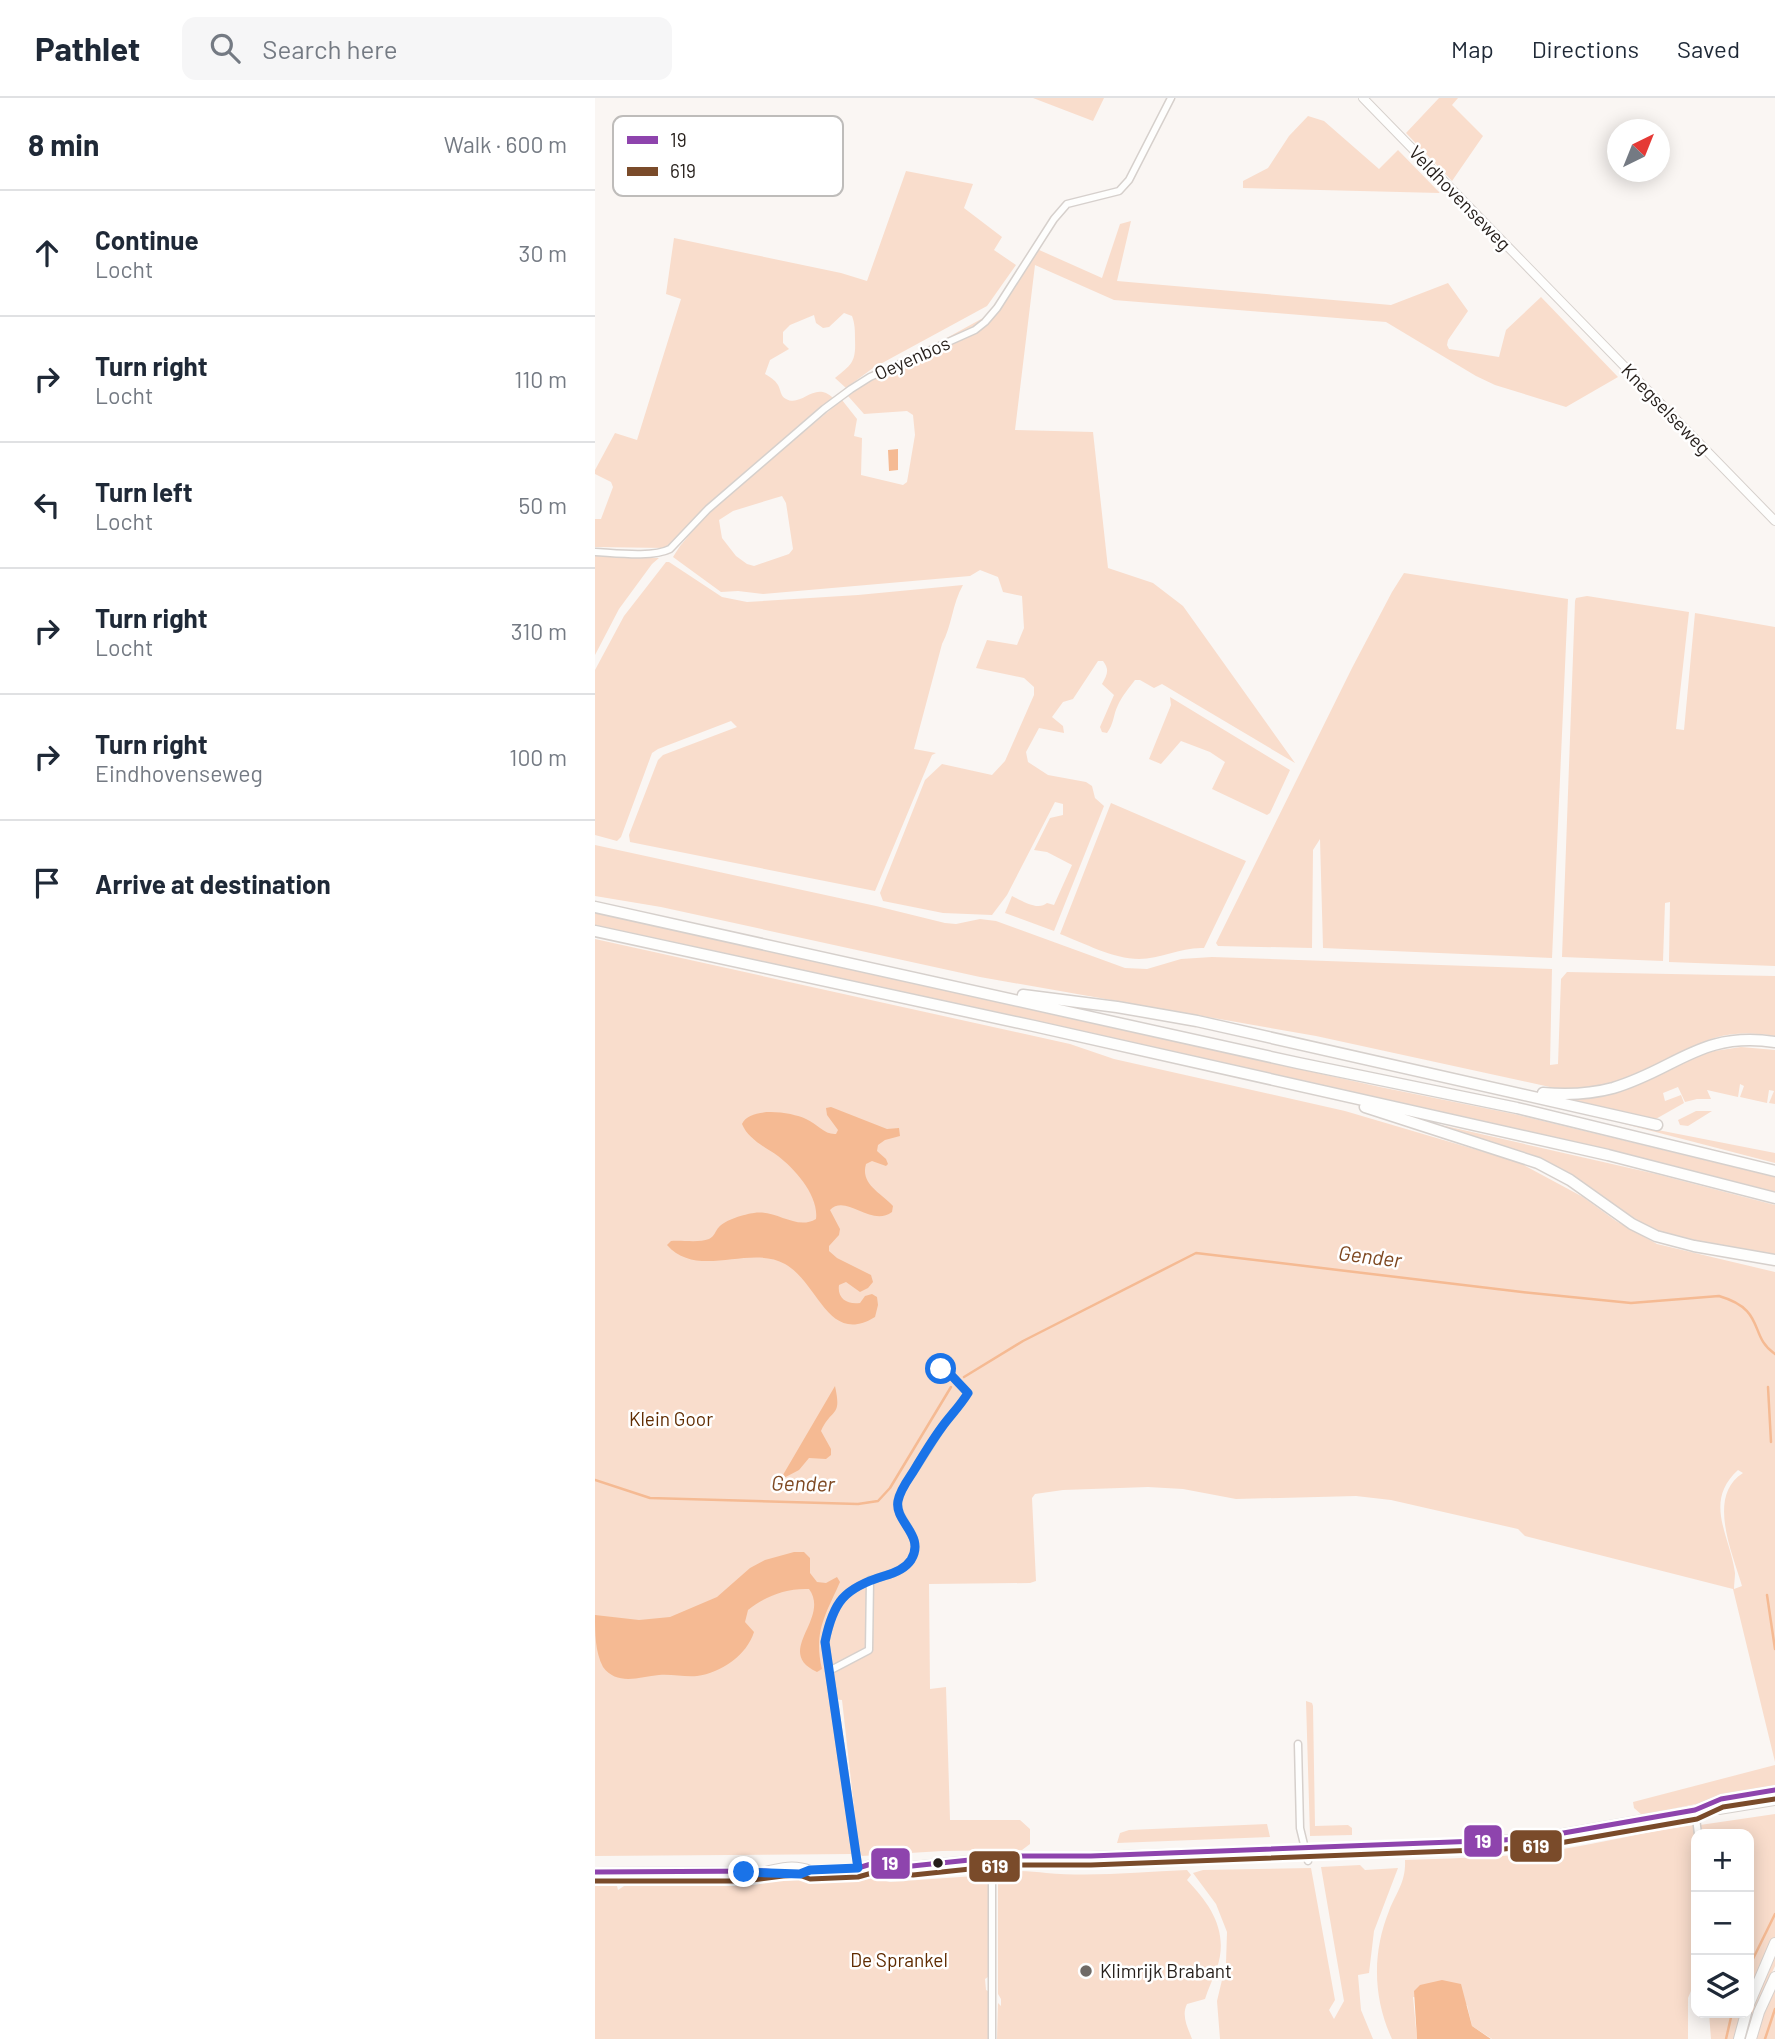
<!DOCTYPE html>
<meta charset="utf-8">
<style>
:root{--surface:#fff;--page:#f6f6f7;--text:#1f2937;--muted:#747a83;--line:#e0e1e3}
body{margin:0;font-family:Barlow,sans-serif;background:var(--page);color:var(--text)}
.controls{position:absolute;right:21px;bottom:21px;display:grid;overflow:hidden;border-radius:14px;box-shadow:0 4px 18px #0003}
.controls button{width:63px;height:63px;display:grid;place-items:center;padding:0;border:0;border-bottom:2px solid var(--line);background:var(--surface);color:var(--text);font:35px sans-serif}
.compass{position:absolute;left:1012px;top:21px;width:63px;height:63px;border-radius:50%;background:var(--surface);box-shadow:0 4px 18px #0003;rotate:43deg}
.stop{position:absolute;width:21px;height:21px;margin:-16px;border:5px solid #1a73e8;border-radius:50%;background:#fff}
.stop.end{background:#1a73e8;border-color:#fff;box-shadow:0 2px 7px #0008}
.list{margin:0;padding:0;list-style:none}
h2{display:flex;justify-content:space-between;align-items:center;height:91px;margin:0;padding:0 28px;font-size:30px}
h2 small{font-size:23px;font-weight:400;color:var(--muted)}
.list li{display:grid;grid-template-columns:46px 1fr auto;gap:21px;align-items:center;box-sizing:border-box;height:126px;padding:0 28px;border-top:2px solid var(--line)}
.list b{display:block;font-size:26px;white-space:nowrap}
.list p{margin:0;font-size:23px;white-space:nowrap;color:var(--muted)}
.list em{font-size:23px;font-style:normal;color:var(--muted)}
.icon{flex:none;width:38px;height:38px;fill:none;stroke:currentColor;stroke-width:2;stroke-linecap:round;stroke-linejoin:round}
.map{position:relative;flex:none;width:1180px;height:1941px;overflow:hidden}
header{display:flex;align-items:center;gap:42px;box-sizing:border-box;height:98px;padding:0 35px;background:var(--surface);border-bottom:2px solid var(--line)}
header strong{font-size:33px}
nav{display:flex;gap:38px;margin-inline-start:auto;font-size:24px}
.search{width:490px;height:63px;background:var(--page);display:flex;align-items:center;gap:18px;box-sizing:border-box;padding:0 24px;border-radius:14px;color:var(--muted);font-size:26px}
main{display:flex}
aside{flex:1;background:var(--surface)}
.map>svg:first-child{display:block}
.green{fill:#f9ddcc;fill-rule:evenodd}
.water{fill:#f5ba93}
.lines{fill:none;stroke-linecap:round;stroke-linejoin:round}
.stream{stroke:#f5ba93;stroke-width:2.5}
.minor-casing{stroke:#d6d0cc;stroke-width:9}
.tertiary-casing{stroke:#d6d0cc;stroke-width:10}
.primary-casing{stroke:#d6d0cc;stroke-width:12}
.motorway-casing{stroke:#d6d0cc;stroke-width:13}
.minor{stroke:#fefefd;stroke-width:6}
.tertiary{stroke:#fefefd;stroke-width:8}
.primary{stroke:#fefefd;stroke-width:10}
.motorway{stroke:#fefefd;stroke-width:10}
.bus-1-casing{stroke:#fff;stroke-width:10}
.bus-2-casing{stroke:#fff;stroke-width:10}
.bus-1{stroke:#8e44ad;stroke-width:5}
.bus-2{stroke:#7a4b2a;stroke-width:5}
.route{stroke:#1a73e8;stroke-width:9}
.bus-dot{fill:#251e1a;stroke:#fff;stroke-width:2.5}
.poi-dot{fill:#706a66;stroke:#fff;stroke-width:2.5}
.labels{text-anchor:middle;stroke-width:5;stroke-linejoin:round;paint-order:stroke}
.street-label{font-size:19px;fill:#251e1a;stroke:#fff}
.park-label{font-size:19px;fill:#5f2b00;stroke:#fff}
.poi-label{font-size:19px;fill:#251e1a;stroke:#fff;text-anchor:start}
.water-label{font-size:21px;font-style:italic;fill:#7e4821;stroke:#fff}
.key{fill:#fff;stroke:#bebcba;stroke-width:2}
.key-label{font-size:19px;fill:#251e1a}
.line-badge{stroke:#fff;stroke-width:2.5}
.badge-label{font-size:19px;text-anchor:middle;font-weight:bold;fill:#fff}
</style>
<header>
<strong>Pathlet</strong>
<div class="search"><svg class="icon" aria-label="search" viewBox="0 0 24 24"><circle cx="10" cy="10" r="6"/><path d="M15 15l6 6"/></svg>Search here</div>
<nav><a>Map</a><a>Directions</a><a>Saved</a></nav>
</header>
<main>
<aside>
<h2>8 min<small>Walk · 600 m</small></h2>
<ul class="list">
<li><svg class="icon" aria-label="ahead" viewBox="0 0 24 24"><path d="M12 20V5M6 11l6-6 6 6"/></svg><div><b>Continue</b><p>Locht</p></div><em>30 m</em></li>
<li><svg class="icon" aria-label="right" viewBox="0 0 24 24"><path d="M7 20v-9h11M14 6l5 5-5 5"/></svg><div><b>Turn right</b><p>Locht</p></div><em>110 m</em></li>
<li><svg class="icon" aria-label="left" viewBox="0 0 24 24"><path d="M17 20v-9H6M10 6l-5 5 5 5"/></svg><div><b>Turn left</b><p>Locht</p></div><em>50 m</em></li>
<li><svg class="icon" aria-label="right" viewBox="0 0 24 24"><path d="M7 20v-9h11M14 6l5 5-5 5"/></svg><div><b>Turn right</b><p>Locht</p></div><em>310 m</em></li>
<li><svg class="icon" aria-label="right" viewBox="0 0 24 24"><path d="M7 20v-9h11M14 6l5 5-5 5"/></svg><div><b>Turn right</b><p>Eindhovenseweg</p></div><em>100 m</em></li>
<li><svg class="icon" aria-label="arrive" viewBox="0 0 24 24"><path d="M6 21V4h12l-3 4 3 4H6"/></svg><div><b>Arrive at destination</b></div></li>
</ul>
</aside>
<div class="map">
<svg width="1180" height="1941" viewBox="0 0 1180 1941">
<rect width="100%" height="100%" fill="#faf6f3"/>
<path class="green" d="M438,0H509L498,23Z
M844,0H863L857,7L888,38L857,83L811,35Z
M713,18L729,23L784,71L803,52L845,95L648,90V83L673,70L694,38Z
M311,73L378,86L369,110L407,139L399,152L421,167L392,208L278,270L251,290L240,280C257,266 261,264 260,241C260,233 260,226 257,218L249,215L234,229L228,230L221,225L219,217L195,227L188,234V245L194,251L175,262L170,276C175,279 180,282 183,287C186,292 185,298 191,301C207,310 219,282 238,300L129,393L74,448L71,450L0,449V421H6L18,389L16,384L0,376V372L20,335L42,342L86,201L71,196L79,140L246,175L272,183Z
M536,123L522,183L796,207L853,185L873,213L853,242L852,247L854,251L904,259L911,232L946,199L1023,279L971,309L900,287L881,278L791,224L519,202L440,167L420,332L498,334L513,470L558,485L588,508L700,665L567,586L559,590L545,582H540C534,590 527,598 523,607C518,617 519,626 512,635L507,634L505,629L519,597L507,586C512,577 515,572 508,563H503L478,601L468,604L457,619L468,628L469,635L444,630L431,654L433,664L453,677L491,684L497,688L500,700L509,708L459,833L410,815L417,798C428,803 443,813 452,805L459,807L477,767L452,754L439,752L455,720L468,717V706L460,704L412,797L397,817L348,815L288,803L285,795L330,682L347,666L397,677L410,663L439,597V589L429,580L381,570L392,542L422,547L429,530L427,498L408,494L403,479L385,472L375,478L168,496L143,493L126,494L78,459L85,448L115,412L247,302L262,321L259,338L267,340L266,377L308,387L312,384L320,337L318,317L312,313L269,316L253,298L268,286L399,214L442,151L507,180L525,126ZM187,398L191,405L198,451L194,456L159,468L152,466L141,458L127,440L124,422L138,413Z
M0,458L64,460L57,466L24,511L0,557Z
M71,464H74L127,499L152,504L263,497L368,487C357,506 357,528 347,546L319,651L341,655L337,657L280,793L35,744L34,737L63,662L68,657L142,629L136,623L63,651L57,655L26,739L22,743L0,737V572L29,518Z
M809,475L973,501L957,860L728,850L725,741L718,752L717,850L623,848L621,845L757,570L797,494Z
M992,498L1094,514L1081,631L1089,632L1100,515L1180,529V868L1074,864L1075,804L1070,805L1068,863L967,859L980,503L981,500Z
M575,599L695,672L675,715L672,717L617,691L630,664L615,654L586,643L566,666L554,661L576,607Z
M516,705L651,763L609,850C586,849 566,861 544,861C518,861 489,845 465,836Z
M0,747L281,808L350,825L361,826L385,821L401,823L530,870L552,871L586,861L617,859L957,871L955,967L963,966L966,881L972,874L1180,878V938C1110,927 1097,955 1038,979C1015,988 989,991 964,991L721,938L385,879L66,809L0,798Z
M0,815L785,989L919,1016L1180,1079V1094L1013,1052L0,829Z
M0,841L475,946L519,961L750,1013L923,1064L988,1099L1021,1123L1062,1146L1180,1174V1664L1138,1491L930,1438L923,1431L796,1402L761,1398L641,1401L588,1391L553,1389L468,1392L440,1396L437,1400L441,1483L435,1485L334,1486L335,1591L351,1589L355,1722H425L435,1731V1746L427,1752L347,1753L267,1758L264,1754L247,1602L235,1601L257,1756L0,1758ZM1143,1372L1148,1375C1111,1398 1138,1456 1147,1488L1139,1491C1139,1486 1140,1480 1140,1475C1135,1437 1108,1404 1143,1372Z
M1146,949L1180,952V1006L1174,1005L1179,993L1174,992L1172,1005L1145,999L1149,988L1145,986L1143,999L1112,992L1116,1001H1102L1090,1004L1083,989L1068,995L1070,1003L1086,997L1089,1005L1059,1022L965,1001L1030,991L1049,984L1106,955Z
M1101,1013H1117L1093,1028L1085,1027L1083,1022Z
M833,1024L1061,1076L1180,1107V1161L1093,1144L1049,1129L988,1088Z
M1022,1024L1180,1055V1065Z
M711,1603L717,1605L718,1608L720,1728L753,1727L757,1730V1737L715,1738Z
M1180,1667V1690L1047,1717L1039,1710L1038,1704Z
M1180,1716V1839L1154,1899V1736H1106L1105,1727Z
M672,1726L675,1739L522,1745L525,1735L534,1732Z
M1100,1727L1101,1881L1093,1900V1941H897L877,1928L872,1907L818,1899L822,1941H797C778,1900 777,1855 794,1813C802,1793 811,1784 810,1762C858,1760 908,1760 956,1753C1004,1746 1051,1733 1100,1727Z
M765,1767L770,1772L803,1770L779,1833L774,1875L763,1877L766,1912L778,1941H625L622,1903L631,1865L632,1834L621,1806L598,1775L608,1772L716,1770L740,1902L734,1912L739,1921L749,1903L726,1769Z
M592,1772L596,1777L592,1782C616,1807 634,1834 622,1870C618,1881 613,1891 610,1901L592,1906C586,1918 593,1930 597,1941H402L403,1905L406,1908V1901L403,1896V1778C414,1770 437,1774 451,1775C498,1779 545,1774 592,1772Z
M393,1777V1879L390,1881L391,1892L393,1893V1941H0V1787L22,1788L23,1792L29,1788L279,1780L295,1784Z
M1180,1858V1868L1160,1911L1152,1941H1146L1165,1883Z
M1180,1887V1941H1159Z
M1114,1915H1149L1142,1941H1116Z"/>
<path class="water" d="M303,351V372L294,373L293,352Z
M236,1009L292,1031L304,1030L305,1038L290,1042L283,1047L282,1053L291,1061L293,1066L291,1068L277,1063L271,1066C265,1086 286,1095 298,1108L297,1114C276,1130 251,1095 235,1112L245,1131L244,1137L234,1148V1153L242,1160L276,1177L278,1184L273,1190L265,1194L251,1184L244,1187C242,1200 252,1207 265,1205L270,1198L277,1196L282,1199L283,1207L280,1219C233,1248 224,1185 190,1166C154,1146 103,1182 72,1147L76,1143C87,1142 104,1145 114,1141C120,1138 120,1133 124,1129C130,1122 150,1116 159,1115C181,1111 201,1133 221,1121C224,1098 200,1071 183,1058C170,1049 153,1041 147,1026C155,1008 196,1014 211,1021C222,1026 230,1037 241,1036L243,1032L232,1017L231,1010Z
M240,1288C247,1320 237,1309 226,1333L236,1351V1357L231,1361L214,1360L204,1372L185,1382Z
M199,1454H209L215,1460V1475L222,1484L231,1485L242,1479L245,1484C231,1516 218,1534 227,1571L222,1574C178,1554 236,1521 214,1491C191,1490 171,1498 153,1512L150,1524L159,1534C152,1557 126,1575 102,1578C89,1579 77,1576 64,1577C44,1579 22,1588 8,1569C0,1554 0,1535 0,1517L44,1522L75,1519L122,1499L155,1470L170,1462Z
M847,1882L866,1886L877,1928L896,1941H822L819,1893L825,1887Z"/>
<g class="lines">
<path class="stream" d="M369,1279L428,1243L601,1155L927,1194L1036,1205L1124,1198C1172,1212 1153,1238 1180,1256
M1173,1289L1176,1344
M0,1382L55,1400L263,1406L283,1403L295,1390L356,1289
M1172,1497L1180,1551
M1154,1869L1180,1816
M1131,1941L1137,1915
M1170,1941L1180,1911"/>
<defs>
<path id="minor" d="M0,454C20,455 57,460 75,451L113,411L229,311L256,291L275,279L380,232L390,224L402,210L459,121L472,106L524,93L534,82L576,0
M234,1573L274,1552L275,1482
M703,1646L705,1730L713,1763
M1100,1712L1103,1736
M397,1759V1941
M263,1770L230,1544C238,1504 249,1490 289,1478C300,1475 310,1471 316,1462C331,1437 299,1423 303,1402C305,1392 312,1383 318,1374C328,1359 337,1344 347,1329C355,1318 365,1308 373,1295L357,1278L340,1269"/>
<path id="tertiary" d="M768,0L1180,423
M1102,1711L1126,1701L1180,1692
M265,1770L276,1766L314,1767
M170,1773C186,1769 200,1766 215,1772H305L317,1768L413,1758H496L876,1745L957,1737L1100,1712H1124L1180,1703
M0,1774L170,1773C186,1776 200,1778 215,1772"/>
<path id="primary" d="M1154,1906L1180,1845
M1144,1941L1151,1915
M1156,1941L1164,1914L1180,1879"/>
<path id="motorway" d="M0,809L703,965L922,1010L1180,1073
M0,833L439,928L1013,1057L1180,1100
M428,897L522,909L602,923L1062,1027
M948,995C971,997 996,996 1018,990C1082,971 1105,933 1180,944
M770,1009L943,1065L975,1082L1037,1126L1061,1138L1099,1148L1180,1162"/>
</defs>
<use href="#minor" class="minor-casing"/>
<use href="#tertiary" class="tertiary-casing"/>
<use href="#primary" class="primary-casing"/>
<use href="#motorway" class="motorway-casing"/>
<use href="#minor" class="minor"/>
<use href="#tertiary" class="tertiary"/>
<use href="#primary" class="primary"/>
<use href="#motorway" class="motorway"/>
<defs>
<path id="bus-1" d="M0,1774L170,1773L205,1776L215,1772L263,1770L276,1766L304,1765L317,1768L413,1758H496L909,1742L957,1737L1100,1712L1126,1701L1180,1692"/>
<path id="bus-2" d="M0,1783H149L188,1778L204,1777L215,1781L263,1779L277,1775L303,1774L318,1777L413,1767H496L909,1751L959,1746L1102,1721L1128,1709L1180,1701"/>
</defs>
<use href="#bus-1" class="bus-1-casing"/>
<use href="#bus-2" class="bus-2-casing"/>
<use href="#bus-1" class="bus-1"/>
<use href="#bus-2" class="bus-2"/>
</g>
<g class="lines">
<path class="route" d="M149,1774L205,1776L215,1772L263,1770L230,1544C238,1504 249,1490 289,1478C300,1475 310,1471 316,1462C331,1437 299,1424 303,1403C305,1392 312,1383 318,1374C327,1359 336,1344 347,1329C355,1318 365,1308 373,1295L357,1278L346,1271"/>
</g>
<circle class="bus-dot" cx="343" cy="1765" r="6"/>
<circle class="poi-dot" cx="491" cy="1873" r="7"/>
<g class="labels">
<g class="street-label">
<text transform="translate(865 100) rotate(46)" y="7">Veldhovenseweg</text>
<text transform="translate(317 260) rotate(-24)" y="7">Oeyenbos</text>
<text transform="translate(1071 311) rotate(46)" y="7">Knegselseweg</text>
</g>
<g class="park-label">
<text x="76" y="1328">Klein Goor</text>
<text x="304" y="1869">De Sprankel</text>
</g>
<g class="poi-label">
<text x="505" y="1880">Klimrijk Brabant</text>
</g>
<g class="water-label">
<text transform="translate(775 1159) rotate(7)" y="7">Gender</text>
<text transform="translate(208 1386) rotate(1)" y="7">Gender</text>
</g>
</g>
<rect x="18" y="18" width="230" height="80" rx="10" class="key"/>
<rect x="32" y="38" width="31" height="8" fill="#8e44ad"/>
<rect x="32" y="69" width="31" height="9" fill="#7a4b2a"/>
<g class="key-label">
<text x="75" y="49">19</text>
<text x="75" y="80">619</text>
</g>
<g class="line-badge">
<rect x="868" y="1726" width="40" height="34" rx="7" fill="#8e44ad"/>
<rect x="914" y="1731" width="54" height="34" rx="7" fill="#7a4b2a"/>
<rect x="275" y="1749" width="41" height="33" rx="7" fill="#8e44ad"/>
<rect x="373" y="1752" width="53" height="33" rx="7" fill="#7a4b2a"/>
</g>
<g class="badge-label">
<text x="888" y="1750">19</text>
<text x="941" y="1755">619</text>
<text x="295" y="1772">19</text>
<text x="400" y="1775">619</text>
</g>
</svg>
<div class="controls">
<button>+</button>
<button>−</button>
<button><svg class="icon" aria-label="layers" viewBox="0 0 24 24"><path d="M12 4l9 5-9 5-9-5zM3 14l9 5 9-5"/></svg></button>
</div>
<svg class="compass" viewBox="-18 -18 36 36"><path d="M0-13l5 13h-10z" fill="#e53935"/><path d="M0 13l5-13h-10z" fill="#747a83"/></svg>
<div class="stop" style="left:346px;top:1271px"></div>
<div class="stop end" style="left:149px;top:1774px"></div>
</div>
</main>
